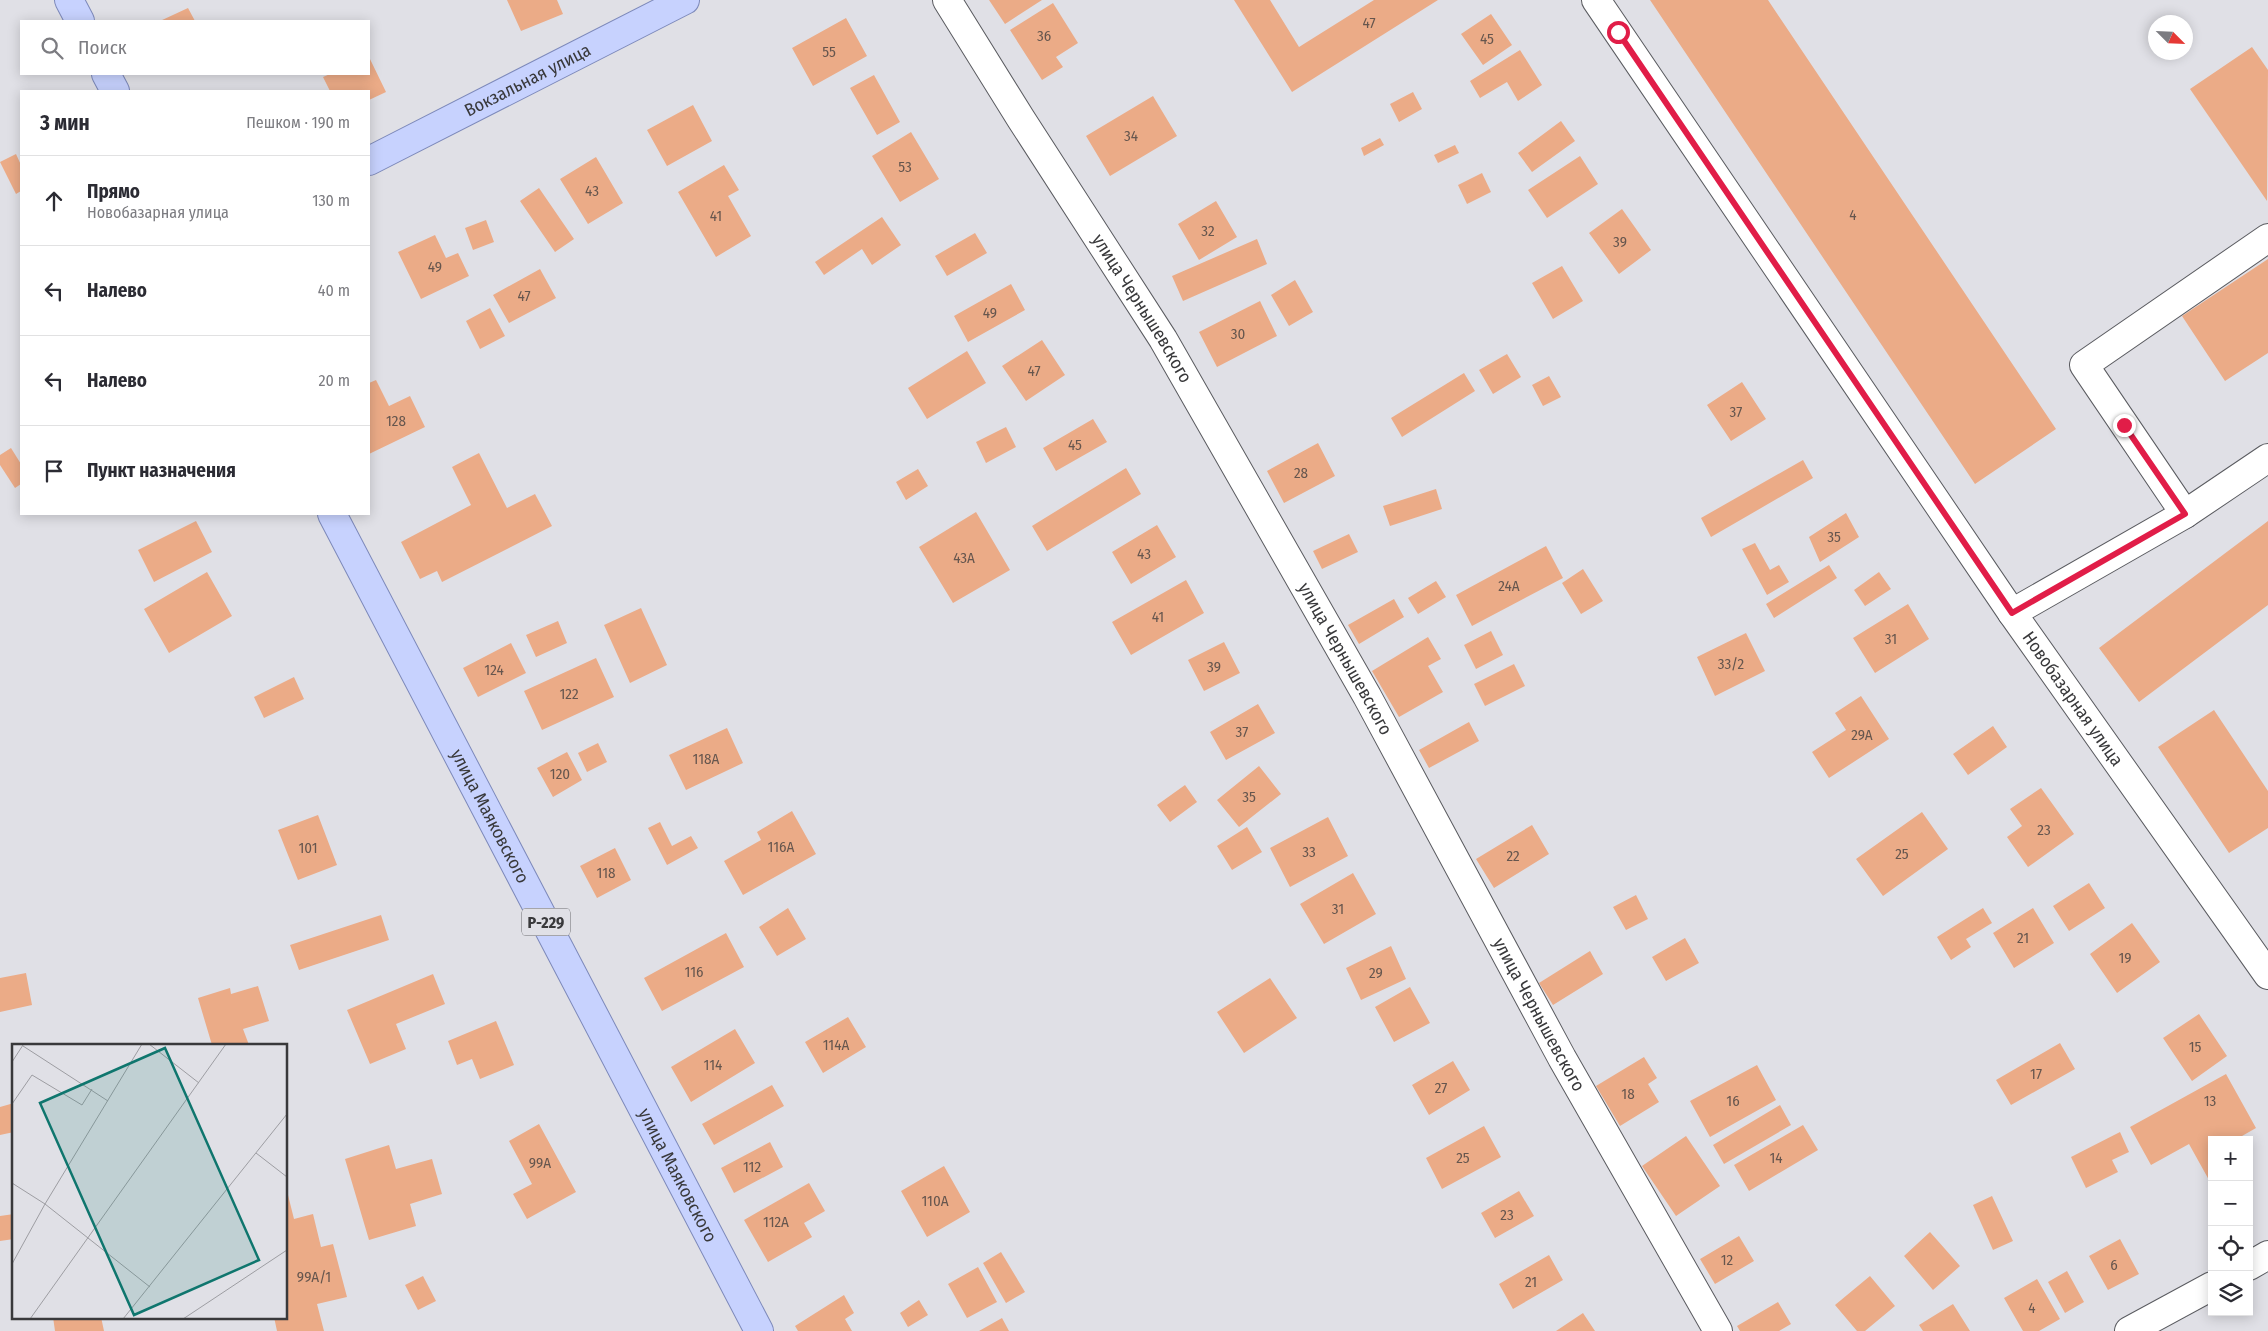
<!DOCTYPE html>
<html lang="ru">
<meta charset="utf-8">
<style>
:root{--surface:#fff;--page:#f2f2f3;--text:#2b2b33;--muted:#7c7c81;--line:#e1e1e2}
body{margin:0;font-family:"Fira Sans Condensed",sans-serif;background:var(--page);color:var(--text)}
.controls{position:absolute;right:15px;bottom:15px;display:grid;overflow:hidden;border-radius:0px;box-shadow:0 2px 12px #0003}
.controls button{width:45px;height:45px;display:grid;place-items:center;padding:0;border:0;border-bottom:1px solid var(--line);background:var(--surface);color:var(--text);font:25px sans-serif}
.compass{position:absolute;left:2148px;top:15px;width:45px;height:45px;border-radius:50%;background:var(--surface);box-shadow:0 2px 12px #0003;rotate:114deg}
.stop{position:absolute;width:15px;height:15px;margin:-11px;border:4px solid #e11d48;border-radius:50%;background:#fff}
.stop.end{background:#e11d48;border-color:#fff;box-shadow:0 1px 5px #0008}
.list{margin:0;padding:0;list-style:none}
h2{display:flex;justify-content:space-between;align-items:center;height:65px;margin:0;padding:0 20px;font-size:21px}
h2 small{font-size:16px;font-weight:400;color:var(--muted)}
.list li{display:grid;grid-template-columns:32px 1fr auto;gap:15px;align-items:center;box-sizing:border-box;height:90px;padding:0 20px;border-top:1px solid var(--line)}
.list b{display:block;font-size:19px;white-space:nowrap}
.list p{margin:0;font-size:16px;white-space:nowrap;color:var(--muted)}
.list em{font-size:16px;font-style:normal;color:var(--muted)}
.icon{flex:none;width:28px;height:28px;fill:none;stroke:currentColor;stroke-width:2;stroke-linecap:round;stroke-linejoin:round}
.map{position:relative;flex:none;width:2268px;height:1331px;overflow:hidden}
.search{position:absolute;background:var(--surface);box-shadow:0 2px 12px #0003;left:20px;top:20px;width:350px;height:55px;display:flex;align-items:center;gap:12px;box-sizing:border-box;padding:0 18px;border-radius:0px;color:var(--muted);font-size:19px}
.panel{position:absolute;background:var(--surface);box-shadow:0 2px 12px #0003;left:20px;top:90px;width:350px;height:425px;border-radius:0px}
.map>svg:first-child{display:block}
.building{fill:#ebab87}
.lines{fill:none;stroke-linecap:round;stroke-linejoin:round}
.minor-casing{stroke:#5a5b60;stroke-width:30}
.major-casing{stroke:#7d89ba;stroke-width:30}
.minor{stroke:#fff;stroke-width:28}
.major{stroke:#c7d2fe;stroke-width:28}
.route{stroke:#e11d48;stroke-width:6}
.labels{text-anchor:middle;stroke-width:5;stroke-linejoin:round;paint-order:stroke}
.number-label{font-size:15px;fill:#66564e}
.shield{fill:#e0e0e6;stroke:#6b6b6e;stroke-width:1}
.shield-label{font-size:16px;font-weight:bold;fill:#39393b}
.street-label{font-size:18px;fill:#39393b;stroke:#e0e0e6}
.inset-road{fill:none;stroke:#9d9da2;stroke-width:1}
.view{fill:#0f766e;fill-opacity:0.15;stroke:#0f766e;stroke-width:2.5}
.inset-edge{fill:none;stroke:#39393b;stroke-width:2.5}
</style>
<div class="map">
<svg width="2268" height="1331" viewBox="0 0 2268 1331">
<rect width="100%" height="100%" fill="#e0e0e6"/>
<path class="building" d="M507,0H557L563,14L521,31Z
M989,0H1042L1005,24Z
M1234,0H1270L1299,47L1374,0H1438L1292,92Z
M1650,0H1768L2056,429L1975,484Z
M1053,3L1078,43L1056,57L1063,67L1042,80L1010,30Z
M188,8L195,21H160Z
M1491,14L1512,45L1483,65L1461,34Z
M846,18L867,56L813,86L792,48Z
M2252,47L2268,70L2267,201L2190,89Z
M1520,50L1542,85L1518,101L1507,82L1480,98L1470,81Z
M369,57L386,92L369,100V91H330L323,77L330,74H369Z
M874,75L900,122L877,135L850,88Z
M1413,92L1422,109L1399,122L1390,104Z
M1153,96L1177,136L1110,176L1086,136Z
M693,105L712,141L667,166L647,130Z
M1561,121L1575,141L1532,172L1518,153Z
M911,132L939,179L900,202L872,156Z
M1380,138L1384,145L1364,156L1361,148Z
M1455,145L1459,153L1438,163L1434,155Z
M16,154L21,165V191L16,194L0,162Z
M1580,156L1598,184L1547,218L1528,190Z
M596,157L623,203L588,224L560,179Z
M724,165L739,190L728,196L751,236L716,257L678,192Z
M1482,173L1491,192L1467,204L1458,185Z
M539,188L574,239L555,252L520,201Z
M1216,201L1237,237L1199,260L1178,224Z
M1622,209L1651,250L1619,274L1589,233Z
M882,217L901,245L872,265L862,249L824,275L815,262Z
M486,220L494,242L473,250L465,228Z
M975,233L987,253L947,276L935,256Z
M435,235L446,258L458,253L469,276L421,299L398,252Z
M1257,239L1267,264L1183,301L1172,276Z
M2268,259V353L2225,381L2182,316Z
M1562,266L1583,301L1553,319L1532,283Z
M540,269L556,298L509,323L493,295Z
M1295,280L1313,312L1289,326L1271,295Z
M1011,284L1025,310L968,342L954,316Z
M1260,301L1277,336L1217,367L1199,332Z
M490,308L505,336L480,349L466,321Z
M1042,340L1065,375L1026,401L1002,366Z
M967,351L986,383L927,419L908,388Z
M1507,354L1521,377L1493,394L1479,370Z
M1464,373L1475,391L1402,437L1391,418Z
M1549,376L1561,397L1543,406L1532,385Z
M376,380L389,406L410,396L425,427L369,454V383Z
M1742,382L1766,419L1731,441L1707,405Z
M1093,419L1107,442L1056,471L1043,448Z
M1006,427L1016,447L986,463L976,442Z
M1318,443L1335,476L1284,503L1267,471Z
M11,448L21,464V484L15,488L0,465V455Z
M479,453L507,508L535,494L552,526L442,582L437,571L420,579L401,542L471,505L452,467Z
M1803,460L1813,478L1711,537L1701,518Z
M1126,468L1141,494L1047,551L1032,526Z
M918,469L928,486L906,500L896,482Z
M1436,489L1442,509L1390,526L1383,506Z
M976,512L1010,570L953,603L919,547Z
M1846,513L1859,537L1820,562L1809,537Z
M196,521L212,552L154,582L138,550Z
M2268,521V605L2139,702L2099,648Z
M1157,525L1176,557L1131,584L1112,552Z
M1349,534L1358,552L1322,569L1313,551Z
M1755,543L1770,570L1779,565L1789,582L1767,595L1742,549Z
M1546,546L1563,578L1472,626L1456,595Z
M1829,565L1837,578L1774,618L1766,604Z
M1583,569L1603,601L1581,614L1562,583Z
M207,572L232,616L169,653L144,609Z
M1879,572L1891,589L1865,606L1854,590Z
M1186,580L1204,613L1131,655L1112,622Z
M1436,581L1446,597L1418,614L1408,598Z
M1394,599L1404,617L1359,644L1348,625Z
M1908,604L1929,639L1875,673L1853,638Z
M641,608L667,665L630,683L604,625Z
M558,621L567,643L536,657L526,635Z
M1491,631L1503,655L1476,669L1464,645Z
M1746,633L1765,671L1715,696L1697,657Z
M1428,637L1441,659L1428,666L1443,692L1399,717L1372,671Z
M1224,642L1240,673L1204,691L1188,660Z
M511,643L526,673L478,697L463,668Z
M596,658L614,697L542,730L524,691Z
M1514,664L1525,686L1485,706L1474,684Z
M294,677L304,699L264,718L254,697Z
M1861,696L1889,739L1829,778L1812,752L1846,730L1835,713Z
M1258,704L1275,733L1226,760L1210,732Z
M2214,710L2268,791V828L2229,853L2158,747Z
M1469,722L1479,741L1429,768L1419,750Z
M1993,726L2007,747L1968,775L1953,754Z
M727,728L743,763L686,790L669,755Z
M598,743L607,762L587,772L578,753Z
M567,752L582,780L553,797L537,768Z
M1259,766L1281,794L1239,827L1217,800Z
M1185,785L1197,802L1170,822L1157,805Z
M2041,788L2074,834L2028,867L2007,837L2022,826L2010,809Z
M792,811L816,854L743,895L724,861L761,840L757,832Z
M1922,812L1948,849L1883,896L1856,859Z
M318,815L337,865L298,880L278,830Z
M1328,817L1348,856L1290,887L1270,848Z
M660,822L672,846L691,836L698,848L667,865L648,828Z
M1532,825L1549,854L1494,888L1476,859Z
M1247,827L1262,852L1232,870L1217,846Z
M615,848L631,880L597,898L580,866Z
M1353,873L1376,914L1324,944L1300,904Z
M2089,883L2105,908L2069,931L2053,906Z
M1636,895L1648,919L1626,930L1613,907Z
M788,908L806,939L777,956L759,927Z
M1983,908L1992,923L1966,939L1971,947L1951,960L1937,937Z
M2033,908L2054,943L2014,968L1993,933Z
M381,915L389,940L299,970L290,945Z
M2132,923L2160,962L2117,993L2090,954Z
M726,933L744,967L662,1011L644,978Z
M1685,938L1699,963L1666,981L1652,957Z
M1391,946L1406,979L1361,1000L1346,968Z
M1590,951L1603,974L1553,1005L1539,983Z
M26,973L32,1005L0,1012V978Z
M433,974L445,1004L396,1024L406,1049L370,1064L347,1010Z
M1270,978L1297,1018L1244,1053L1217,1012Z
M258,986L269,1021L243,1029L249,1045H212L198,998L230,988L231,994Z
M1410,987L1430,1023L1394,1042L1375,1007Z
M2199,1014L2227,1056L2192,1081L2163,1038Z
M848,1017L866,1047L823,1073L805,1042Z
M496,1021L514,1065L480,1079L472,1059L457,1065L448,1041Z
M735,1029L755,1063L691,1102L671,1067Z
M2060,1043L2075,1069L2011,1105L1996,1080Z
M1644,1057L1657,1078L1648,1084L1659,1102L1620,1126L1596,1086Z
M1453,1061L1470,1090L1429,1115L1412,1085Z
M1757,1065L1776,1100L1710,1137L1690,1101Z
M2226,1074L2256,1128L2235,1140H2212V1179L2209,1180L2189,1144L2151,1165L2130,1127Z
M772,1085L784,1106L714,1145L702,1124Z
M14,1103V1132L0,1135V1107Z
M1780,1105L1791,1125L1724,1164L1713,1145Z
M539,1124L576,1192L527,1219L513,1194L532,1184L509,1141Z
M1803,1125L1818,1150L1749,1191L1734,1165Z
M1484,1126L1501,1157L1442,1189L1426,1158Z
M2120,1132L2129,1152L2112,1160L2118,1172L2086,1188L2071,1157Z
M1686,1136L1720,1186L1676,1216L1642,1166Z
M770,1142L783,1167L734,1193L721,1168Z
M389,1145L396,1169L432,1159L442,1194L410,1204L416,1226L369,1240L345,1159Z
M944,1166L970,1212L927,1237L901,1191Z
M809,1183L825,1211L804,1223L812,1237L768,1262L744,1220Z
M1519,1191L1534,1216L1495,1238L1481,1213Z
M286,1195H288L294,1219L313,1214L321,1247L333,1244L347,1297L317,1304L324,1331H277L274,1317H286Z
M1992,1196L2013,1241L1993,1250L1973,1205Z
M14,1214V1239L0,1241V1216Z
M1930,1232L1960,1266L1933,1290L1904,1256Z
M1739,1236L1754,1261L1715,1284L1700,1259Z
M2120,1239L2139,1274L2108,1290L2089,1256Z
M1001,1252L1025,1292L1006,1303L983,1263Z
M1549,1255L1563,1280L1513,1309L1499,1284Z
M978,1267L997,1302L967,1318L948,1284Z
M2067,1271L2084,1302L2065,1313L2048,1282Z
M423,1276L436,1301L418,1310L405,1285Z
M1870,1276L1895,1306L1865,1331H1857L1835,1305Z
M2037,1279L2060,1319L2039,1331H2023L2004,1298Z
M844,1295L854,1313L845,1319L852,1331H798L795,1326Z
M919,1300L928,1315L908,1327L900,1313Z
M1778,1302L1791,1324L1779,1331H1740L1737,1326Z
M1953,1304L1970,1331H1923L1919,1325Z
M1583,1313L1595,1331H1556Z
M53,1317H101L104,1331H55Z
M1002,1318L1009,1331H979Z"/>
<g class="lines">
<defs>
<g id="minor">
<path id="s1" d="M947,0L1021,119L1163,339L1367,696L1562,1058L1718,1331"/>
<path id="s2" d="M1596,0L2012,613L2268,975"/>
<path d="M2185,514L2084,365L2268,238"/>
<path d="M2012,613L2185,514L2268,458"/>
<path d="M2249,1266L2268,1255"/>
<path d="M2129,1331L2212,1286"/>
</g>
<g id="major">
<path d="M69,0L80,21"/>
<path d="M106,74L115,91"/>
<path id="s3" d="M369,161L685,0"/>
<path id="s4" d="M332,514L759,1331"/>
</g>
</defs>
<use href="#minor" class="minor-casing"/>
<use href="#major" class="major-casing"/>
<use href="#minor" class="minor"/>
<use href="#major" class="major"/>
</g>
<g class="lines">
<path class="route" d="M1618,32L2012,613L2185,514L2124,425"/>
</g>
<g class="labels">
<g class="number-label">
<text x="1369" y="28">47</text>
<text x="1044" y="41">36</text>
<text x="1487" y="44">45</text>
<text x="829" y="57">55</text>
<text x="1131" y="141">34</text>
<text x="905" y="172">53</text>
<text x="592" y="196">43</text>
<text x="1853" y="220">4</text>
<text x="716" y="221">41</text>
<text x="1208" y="236">32</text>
<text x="1620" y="247">39</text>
<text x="435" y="272">49</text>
<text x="524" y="301">47</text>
<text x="990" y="318">49</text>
<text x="1238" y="339">30</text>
<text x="1034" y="376">47</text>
<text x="1736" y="417">37</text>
<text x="396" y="426">128</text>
<text x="1075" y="450">45</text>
<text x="1301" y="478">28</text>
<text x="1834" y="542">35</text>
<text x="1144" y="559">43</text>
<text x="964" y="563">43А</text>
<text x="1509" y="591">24А</text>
<text x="1158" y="622">41</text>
<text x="1891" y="644">31</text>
<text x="1731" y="669">33/2</text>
<text x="1214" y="672">39</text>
<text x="494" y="675">124</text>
<text x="569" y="699">122</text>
<text x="1242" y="737">37</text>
<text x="1862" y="740">29А</text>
<text x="706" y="764">118А</text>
<text x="560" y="779">120</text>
<text x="1249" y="802">35</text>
<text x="2044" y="835">23</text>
<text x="781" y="852">116А</text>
<text x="308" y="853">101</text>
<text x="1309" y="857">33</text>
<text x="1902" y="859">25</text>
<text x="1513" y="861">22</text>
<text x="606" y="878">118</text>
<text x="1338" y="914">31</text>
<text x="2023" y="943">21</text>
<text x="2125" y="963">19</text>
<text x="694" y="977">116</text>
<text x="1376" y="978">29</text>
<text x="836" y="1050">114А</text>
<text x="2195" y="1052">15</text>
<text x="713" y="1070">114</text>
<text x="2036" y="1079">17</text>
<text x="1441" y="1093">27</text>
<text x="1628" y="1099">18</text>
<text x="1733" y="1106">16</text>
<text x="2210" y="1106">13</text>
<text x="1463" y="1163">25</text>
<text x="1776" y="1163">14</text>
<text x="540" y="1168">99А</text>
<text x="752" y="1172">112</text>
<text x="935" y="1206">110А</text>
<text x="1507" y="1220">23</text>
<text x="776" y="1227">112А</text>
<text x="1727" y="1265">12</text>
<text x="2114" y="1270">6</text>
<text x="314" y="1282">99А/1</text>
<text x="1531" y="1287">21</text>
<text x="2032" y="1313">4</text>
</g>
<rect class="shield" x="522" y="908.5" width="48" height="27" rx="4"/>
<g class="shield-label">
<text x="546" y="928">Р-229</text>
</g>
<g class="street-label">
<text dy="6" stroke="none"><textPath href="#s3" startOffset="178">Вокзальная улица</textPath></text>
<text dy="6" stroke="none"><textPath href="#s1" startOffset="365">улица Чернышевского</textPath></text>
<text dy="6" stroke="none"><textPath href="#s1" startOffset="770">улица Чернышевского</textPath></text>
<text dy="6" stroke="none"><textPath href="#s2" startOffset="846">Новобазарная улица</textPath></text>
<text dy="6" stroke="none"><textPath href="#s4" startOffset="341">улица Маяковского</textPath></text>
<text dy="6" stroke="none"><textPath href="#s1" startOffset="1175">улица Чернышевского</textPath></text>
<text dy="6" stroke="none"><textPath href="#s4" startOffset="746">улица Маяковского</textPath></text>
</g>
</g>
<g transform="translate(12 1044)">
<rect width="275" height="275" fill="#e0e0e6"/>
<path class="inset-road" d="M137,0L187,39M11,2L96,57M0,18L11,1M0,60L20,31L70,61L80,45M244,109L275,133M0,139L33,160L138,243M0,220L33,160L130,0M18,275L214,0M111,275L275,70M171,275L275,206"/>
<path class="view" d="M153,4L247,216L122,271L28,59Z"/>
<rect width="275" height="275" class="inset-edge"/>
</g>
</svg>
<div class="controls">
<button>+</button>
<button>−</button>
<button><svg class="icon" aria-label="locate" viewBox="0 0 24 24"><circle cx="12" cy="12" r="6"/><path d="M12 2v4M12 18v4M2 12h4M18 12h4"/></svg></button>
<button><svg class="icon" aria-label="layers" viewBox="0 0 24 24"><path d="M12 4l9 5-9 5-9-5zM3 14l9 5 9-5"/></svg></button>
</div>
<svg class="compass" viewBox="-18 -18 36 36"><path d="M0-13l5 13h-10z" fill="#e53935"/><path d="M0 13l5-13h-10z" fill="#7c7c81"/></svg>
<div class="stop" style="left:1618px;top:32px"></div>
<div class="stop end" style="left:2124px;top:425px"></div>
<div class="search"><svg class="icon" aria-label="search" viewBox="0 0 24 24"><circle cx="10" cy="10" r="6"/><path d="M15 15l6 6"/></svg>Поиск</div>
<section class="panel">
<h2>3 мин<small>Пешком · 190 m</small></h2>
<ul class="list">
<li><svg class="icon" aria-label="ahead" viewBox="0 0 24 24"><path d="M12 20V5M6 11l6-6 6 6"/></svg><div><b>Прямо</b><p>Новобазарная улица</p></div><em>130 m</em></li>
<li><svg class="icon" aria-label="left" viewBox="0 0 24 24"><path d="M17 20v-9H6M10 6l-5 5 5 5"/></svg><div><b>Налево</b></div><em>40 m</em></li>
<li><svg class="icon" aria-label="left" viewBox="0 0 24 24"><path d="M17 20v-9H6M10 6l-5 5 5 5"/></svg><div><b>Налево</b></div><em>20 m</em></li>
<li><svg class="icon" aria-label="arrive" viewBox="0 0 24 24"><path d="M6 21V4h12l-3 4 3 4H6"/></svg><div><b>Пункт назначения</b></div></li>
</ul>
</section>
</div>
